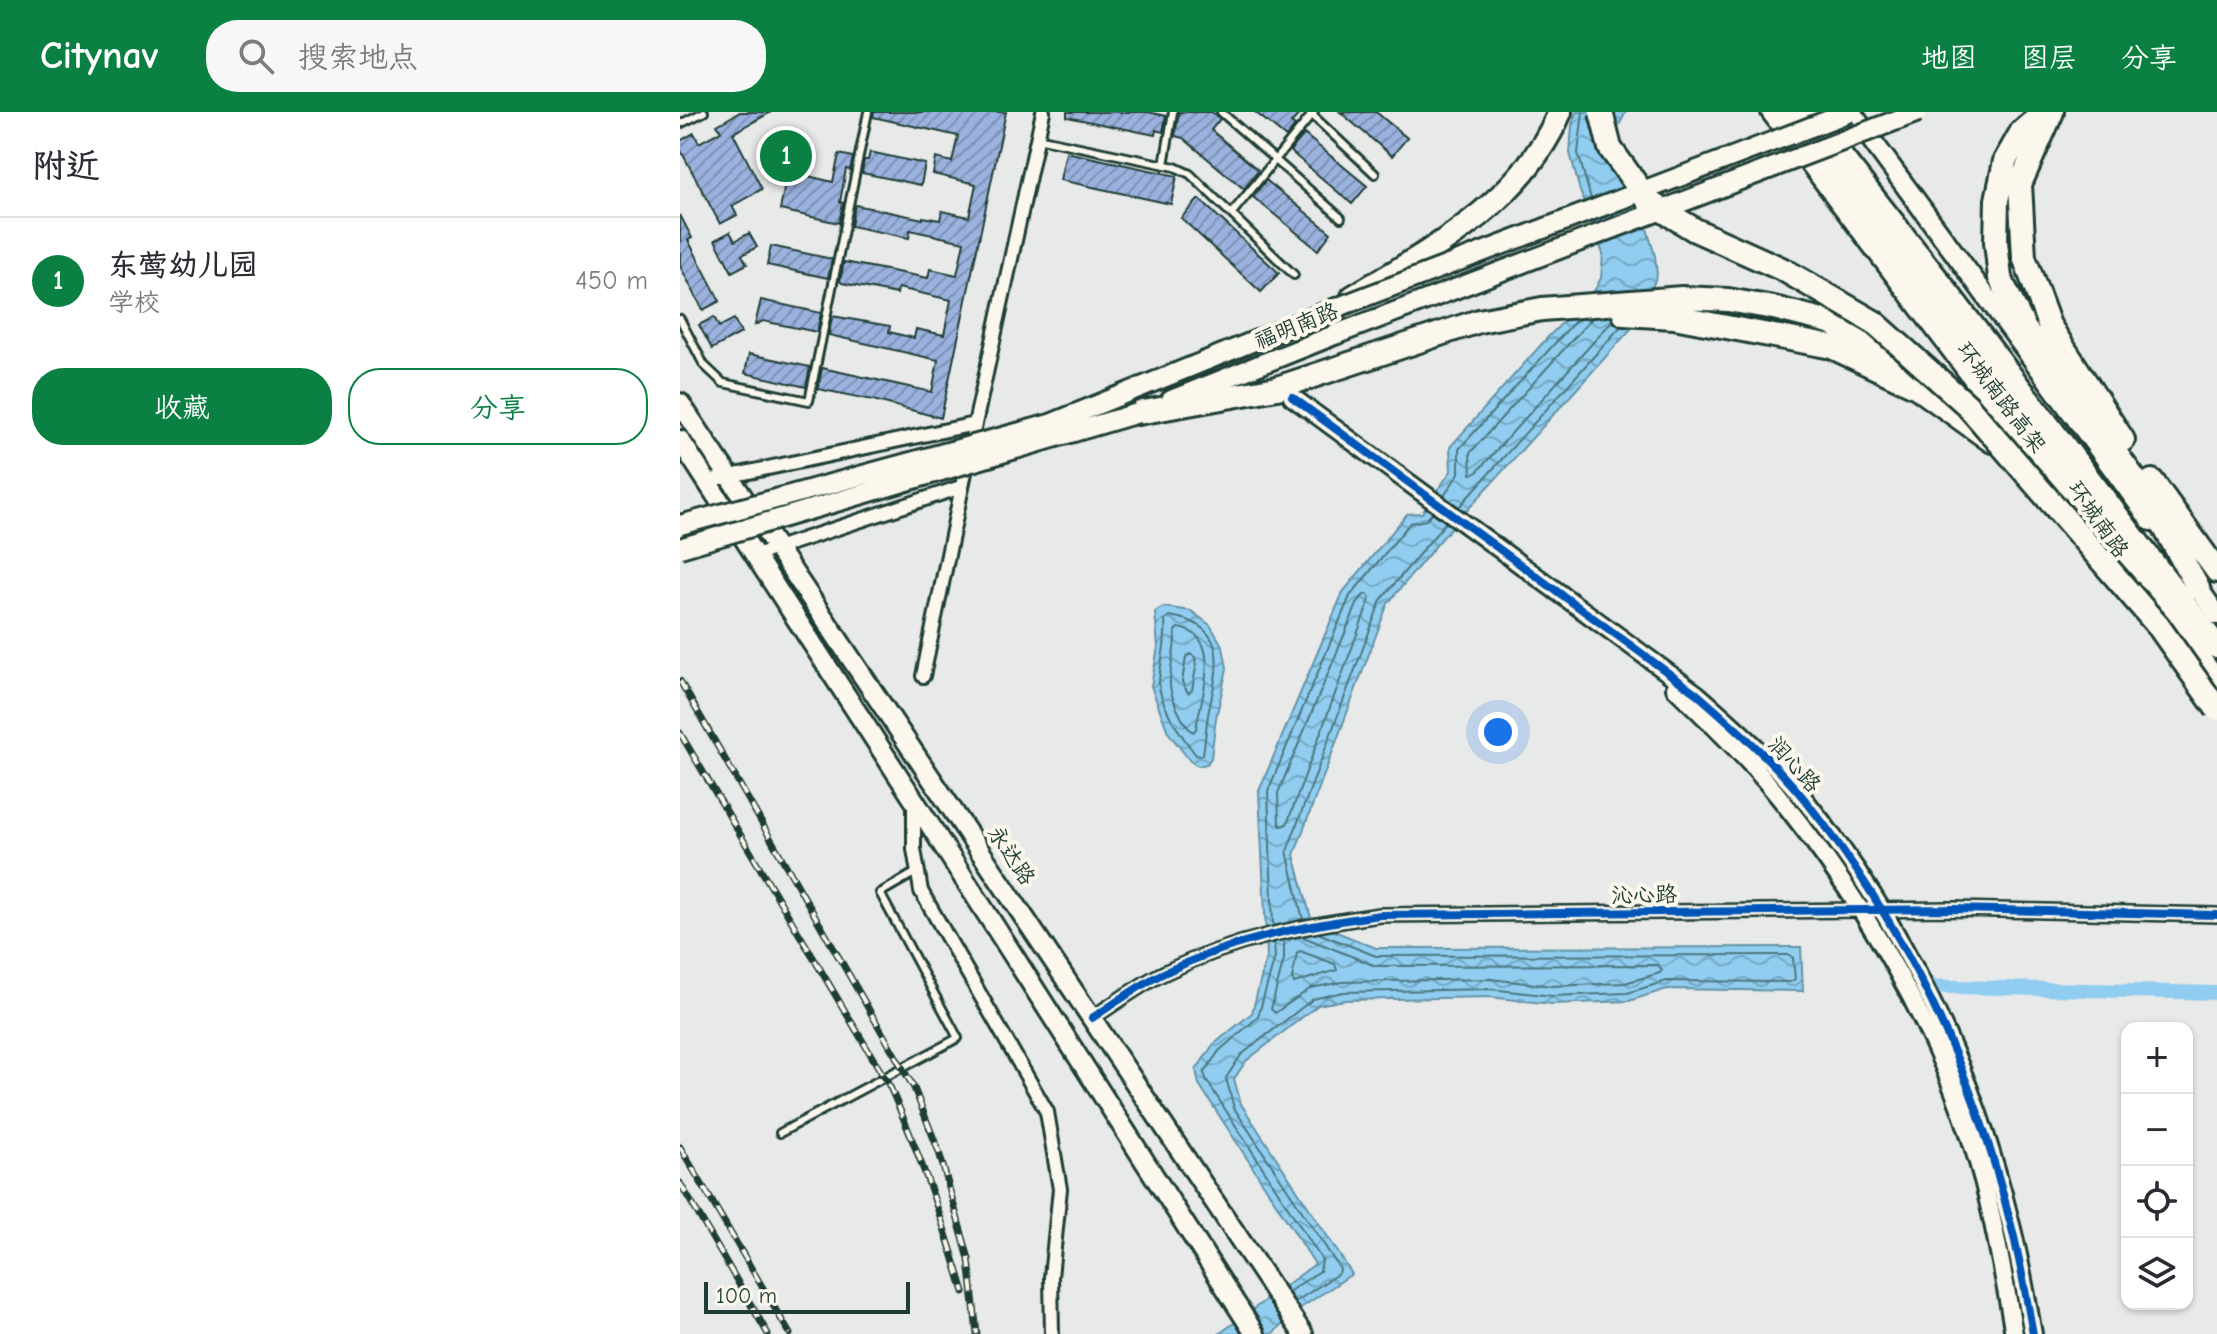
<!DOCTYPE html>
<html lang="zh">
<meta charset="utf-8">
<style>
:root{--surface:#fff;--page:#f7f7f7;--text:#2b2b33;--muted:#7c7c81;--line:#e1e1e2;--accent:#0b8043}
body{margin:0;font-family:"Comic Neue","LXGW WenKai TC",sans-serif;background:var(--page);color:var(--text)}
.controls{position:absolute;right:24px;bottom:24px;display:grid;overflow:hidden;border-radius:16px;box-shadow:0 2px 6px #0004}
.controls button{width:72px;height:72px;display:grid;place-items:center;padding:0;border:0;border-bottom:2px solid var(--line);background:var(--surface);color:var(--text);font:40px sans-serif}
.scale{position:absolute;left:24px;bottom:20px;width:206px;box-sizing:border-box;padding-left:8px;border:4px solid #1f3d34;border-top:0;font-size:22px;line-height:28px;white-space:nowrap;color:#1f3d34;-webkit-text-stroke:6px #fbf7ec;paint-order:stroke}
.you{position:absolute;left:818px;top:620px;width:28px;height:28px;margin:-20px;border:6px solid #fff;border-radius:50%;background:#1a73e8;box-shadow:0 0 0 12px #1a73e833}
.badge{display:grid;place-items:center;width:52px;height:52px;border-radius:50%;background:var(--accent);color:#fff;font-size:26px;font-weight:700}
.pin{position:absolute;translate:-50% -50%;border:4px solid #fff;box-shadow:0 2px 8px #0006}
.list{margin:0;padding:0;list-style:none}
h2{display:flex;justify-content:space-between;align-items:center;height:104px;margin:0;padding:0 32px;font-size:34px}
h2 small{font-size:26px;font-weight:400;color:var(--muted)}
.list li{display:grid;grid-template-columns:52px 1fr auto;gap:24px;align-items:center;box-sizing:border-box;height:128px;padding:0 32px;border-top:2px solid var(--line)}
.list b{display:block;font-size:30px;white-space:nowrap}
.list p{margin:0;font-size:26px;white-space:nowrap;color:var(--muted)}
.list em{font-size:26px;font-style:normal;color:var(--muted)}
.actions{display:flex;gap:16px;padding:24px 32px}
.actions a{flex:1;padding:18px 0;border:2px solid var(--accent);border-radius:32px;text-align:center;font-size:28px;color:var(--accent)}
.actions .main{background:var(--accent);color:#fff}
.icon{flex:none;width:44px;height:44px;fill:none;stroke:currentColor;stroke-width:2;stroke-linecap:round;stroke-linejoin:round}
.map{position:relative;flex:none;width:1537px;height:1222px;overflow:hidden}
header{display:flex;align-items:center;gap:48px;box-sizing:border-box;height:112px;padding:0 40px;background:var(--accent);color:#fff}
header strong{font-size:38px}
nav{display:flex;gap:44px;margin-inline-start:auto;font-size:28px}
.search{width:560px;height:72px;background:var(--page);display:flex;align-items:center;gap:20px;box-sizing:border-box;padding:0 28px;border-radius:32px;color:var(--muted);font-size:30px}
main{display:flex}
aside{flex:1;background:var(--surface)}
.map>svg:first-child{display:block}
.water{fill:url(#water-waves);stroke:#6393a5;stroke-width:2}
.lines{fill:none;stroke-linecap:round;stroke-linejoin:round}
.shore{stroke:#4c777f;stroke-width:2}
.canal{stroke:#90cdf0;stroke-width:14}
.building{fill:url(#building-hatch);stroke:#1f3d34;stroke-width:2}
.lane-casing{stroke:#1f3d34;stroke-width:12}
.street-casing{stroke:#1f3d34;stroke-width:18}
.secondary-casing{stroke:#1f3d34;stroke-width:22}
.primary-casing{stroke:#1f3d34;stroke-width:24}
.highway-casing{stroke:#1f3d34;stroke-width:28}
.lane{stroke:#fbf7ec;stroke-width:6}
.street{stroke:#fbf7ec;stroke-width:12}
.secondary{stroke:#fbf7ec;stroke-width:16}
.primary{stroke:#fbf7ec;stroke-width:18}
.highway{stroke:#fbf7ec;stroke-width:22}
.rail-casing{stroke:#1f3d34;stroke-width:7}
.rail{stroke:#fbf7ec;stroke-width:4;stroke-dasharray:12;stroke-linecap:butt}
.primary-bridge-casing{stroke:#1f3d34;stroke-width:24;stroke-linecap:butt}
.highway-bridge-casing{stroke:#1f3d34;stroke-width:28;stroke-linecap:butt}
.primary-bridge{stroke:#fbf7ec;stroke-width:18}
.highway-bridge{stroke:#fbf7ec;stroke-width:22}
.cycleway-casing{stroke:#fbf7ec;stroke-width:13}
.cycleway{stroke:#0057b8;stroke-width:8}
.labels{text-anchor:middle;stroke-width:8;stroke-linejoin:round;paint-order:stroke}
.street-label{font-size:22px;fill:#1f3d34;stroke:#fbf7ec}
</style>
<header>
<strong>Citynav</strong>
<div class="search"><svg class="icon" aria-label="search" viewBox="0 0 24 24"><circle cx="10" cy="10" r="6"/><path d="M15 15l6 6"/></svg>搜索地点</div>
<nav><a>地图</a><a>图层</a><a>分享</a></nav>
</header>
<main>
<aside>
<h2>附近<small></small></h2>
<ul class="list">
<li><span class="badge">1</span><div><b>东莺幼儿园</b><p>学校</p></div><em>450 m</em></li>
</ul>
<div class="actions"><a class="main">收藏</a><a>分享</a></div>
</aside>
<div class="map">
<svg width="1537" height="1222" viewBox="0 0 1537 1222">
<defs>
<pattern id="water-waves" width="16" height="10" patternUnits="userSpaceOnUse" patternTransform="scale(2)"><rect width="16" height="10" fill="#90cdf0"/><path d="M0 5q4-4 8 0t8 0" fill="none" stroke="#75a8c3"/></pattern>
<pattern id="building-hatch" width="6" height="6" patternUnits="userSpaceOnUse" patternTransform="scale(2)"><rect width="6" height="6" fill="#9bb2df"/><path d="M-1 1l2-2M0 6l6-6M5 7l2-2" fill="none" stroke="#7e92b6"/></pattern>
</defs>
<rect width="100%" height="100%" fill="#e8e9e9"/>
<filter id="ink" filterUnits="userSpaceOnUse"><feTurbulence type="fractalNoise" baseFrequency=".0125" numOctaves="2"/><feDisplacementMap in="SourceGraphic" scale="16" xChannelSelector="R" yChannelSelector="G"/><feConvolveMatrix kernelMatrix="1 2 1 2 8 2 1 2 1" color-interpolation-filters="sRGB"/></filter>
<g filter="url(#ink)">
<path class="water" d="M896,0H946L937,17L935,31L959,89L975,144L977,163L959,208L763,425L708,491L614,743L632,810L696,836L1121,835L1123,879L987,877L949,889L872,892L809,885L665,888L638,893L566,949L554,967L561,992L672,1162L622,1195L592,1222H539L635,1152L519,972L516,958L533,933L572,901L587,843L579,679L663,480L727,402L742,401L771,359L770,335L868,225L915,178L921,166L923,142L900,79L890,41L892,13Z
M483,495L511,499L530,513L543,535L547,556L536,606L531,646L527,652L518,654L510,649L488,620L471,574L478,535L475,500Z"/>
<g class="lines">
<path class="shore" d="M903,0L898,41L911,87
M912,206L790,341L791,362L796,361L933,208
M764,384L779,361V337L897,207
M779,395L941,214
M688,482L690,487L607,712L601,714L599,711L598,681L678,490L684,483Z
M489,504C553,513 537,558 528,603C526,616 525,629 523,642L520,644L516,643C503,626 479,592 479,571C480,549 487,533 485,508Z
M498,516C546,522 520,588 516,617L513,620C503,614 489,582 490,570C490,553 496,537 495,519Z
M510,542L515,545L516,556L512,578L508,581L502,570L506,545Z
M623,808L607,739L701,488L766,410
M593,814L588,679L670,484L730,411L746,408L753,400
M604,828V847L591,897L595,901L631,876L662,870L810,867L872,874L945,871L980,861L982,858L978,853L696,854L621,824
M594,830L595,845L578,905L539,939L524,961L527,969L642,1148L640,1159L608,1180
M620,839L655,852L657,858L614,871L612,867L617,841Z
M615,1190L659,1161L660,1157L554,996L546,966L561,943L633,887L663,880L810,877L872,884L947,881L987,869L1110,870L1115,867L1113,846L1110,843L696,844L638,821"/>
<path class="canal" d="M1233,874L1537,881"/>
</g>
<path class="building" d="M60,0H91L53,21L82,77L52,94L57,103L40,112L0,37V29L14,21L19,31L41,19L37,13Z
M194,0H326L261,306L193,288L138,277L142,256L252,280L258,248L149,223L152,204L210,214L209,220L234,226L236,217L264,223L271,188L218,176L217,182L162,171L160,169L164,150L248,166L250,157L277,163L284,130L230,118L229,126L171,114L175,93L243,107V105L260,108L262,99L289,105L296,72L253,62L256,46L272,50L278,24L193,5Z
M387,0H468L486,4L483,20L476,18L475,23L387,5Z
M499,0H532L540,7L531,18L578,58L564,77L503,26L495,24Z
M575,0H621L611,11L615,14L606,25Z
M660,0H696L727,26L712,44Z
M624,22L687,74L672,92L610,39Z
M190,40L245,52L241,73L182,61L184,48H188Z
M386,40L497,64L491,92L380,68Z
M159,42L173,45L170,58L166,57L160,90L163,91L159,111L100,98L110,46L130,50L128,64L153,70Z
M586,68L651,121L638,138L573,85Z
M519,87L599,161L581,180L501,106Z
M0,103L12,126L8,128L40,189L23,198L0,154Z
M50,120L55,129L69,121L77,135L62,143L67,152L52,160L35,128Z
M91,134L152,147L148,166L87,153Z
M81,188L141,201L137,220L83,209L75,213Z
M34,205L39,215L54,207L61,221L32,237L19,213Z
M69,242L130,255L126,275L65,261Z"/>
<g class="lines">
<defs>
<path id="lane" d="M541,0L661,106
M630,1L695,62
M0,12L24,0
M357,26L495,55L510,62L614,163
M484,53L493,0
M552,101L634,0
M0,207L24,253L43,271L129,289L188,0
M100,1021L278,926L200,781L238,759"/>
<path id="street" d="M27,369L295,312
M76,443L281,375
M243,564L295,312L363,0
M234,691V737L241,779L367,1000L380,1077L371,1165L372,1222
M412,906C436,891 460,872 486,860C557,826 623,814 700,803L1274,797L1537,803"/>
<path id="secondary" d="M612,285L1017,582C1055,615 1093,649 1125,688C1223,810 1293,957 1330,1109C1340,1146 1346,1184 1353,1222
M995,576C1034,614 1074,652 1107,695C1194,805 1266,932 1303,1068C1316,1119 1325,1170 1334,1222"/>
<path id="primary" d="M1091,0L1297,272L1363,367
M1171,0L1471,409
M491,288L657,222
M0,291L623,1222
M0,328L234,688L575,1222
M1511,466L1537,503"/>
<path id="highway" d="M1106,0L1537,571
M1126,0L1257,167L1537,535
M1364,0L1342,19L1325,49L1317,88L1316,130L1320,166L1345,217L1467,384L1518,476
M1372,0L1340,72L1344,145L1369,213L1443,328
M673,185C753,137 842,90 880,0
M944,202L994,205L1152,235L1237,275L1312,329
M458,301L597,276L799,209L862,197L1002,186L1048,188L1094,196L1150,210L1243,261
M1472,369L1537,459"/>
</defs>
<use href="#lane" class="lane-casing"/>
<use href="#street" class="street-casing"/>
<use href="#secondary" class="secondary-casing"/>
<use href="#primary" class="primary-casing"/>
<use href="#highway" class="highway-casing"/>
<use href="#lane" class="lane"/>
<use href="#street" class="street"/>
<use href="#secondary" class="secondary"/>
<use href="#primary" class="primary"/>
<use href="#highway" class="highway"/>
<defs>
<path id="rail" d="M0,569L234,976L259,1040L289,1147L297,1222
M0,621L210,975C240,1042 263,1109 284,1180
M0,1035L110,1222
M0,1071L88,1222"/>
</defs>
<use href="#rail" class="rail-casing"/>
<use href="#rail" class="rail"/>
<defs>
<path id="primary-bridge" d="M657,222L1238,0
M0,413L370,312L653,197L1170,0
M0,436L458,301"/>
<path id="highway-bridge" d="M921,0L930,36L969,90L1015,118L1104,158L1194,210L1287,293L1479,515L1537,597"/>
</defs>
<use href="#primary-bridge" class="primary-bridge-casing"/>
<use href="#highway-bridge" class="highway-bridge-casing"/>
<use href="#primary-bridge" class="primary-bridge"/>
<use href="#highway-bridge" class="highway-bridge"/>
<defs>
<path id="cycleway" d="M612,285L1017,582C1055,615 1093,649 1125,688C1223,810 1293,957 1330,1109C1340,1146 1346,1184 1353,1222
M412,906C436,891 460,872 486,860C557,826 623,814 700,803L1274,797L1537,803"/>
</defs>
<use href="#cycleway" class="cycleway-casing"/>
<use href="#cycleway" class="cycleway"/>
</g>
</g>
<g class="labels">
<g class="street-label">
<text transform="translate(616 213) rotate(-22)" y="8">福明南路</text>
<text transform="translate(1322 285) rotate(53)" y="8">环城南路高架</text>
<text transform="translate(1419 407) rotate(55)" y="8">环城南路</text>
<text transform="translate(1115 652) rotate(48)" y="8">润心路</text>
<text transform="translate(332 743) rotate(56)" y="8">永达路</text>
<text transform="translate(964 782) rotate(-1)" y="8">沁心路</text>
</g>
</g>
</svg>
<div class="controls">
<button>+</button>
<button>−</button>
<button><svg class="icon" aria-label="locate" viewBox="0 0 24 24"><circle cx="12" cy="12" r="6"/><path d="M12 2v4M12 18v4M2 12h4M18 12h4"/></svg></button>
<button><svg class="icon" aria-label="layers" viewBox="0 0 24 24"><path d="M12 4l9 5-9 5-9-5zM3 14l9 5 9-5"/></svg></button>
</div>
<div class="scale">100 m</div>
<div class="you"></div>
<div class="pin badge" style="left:106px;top:44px">1</div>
</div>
</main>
